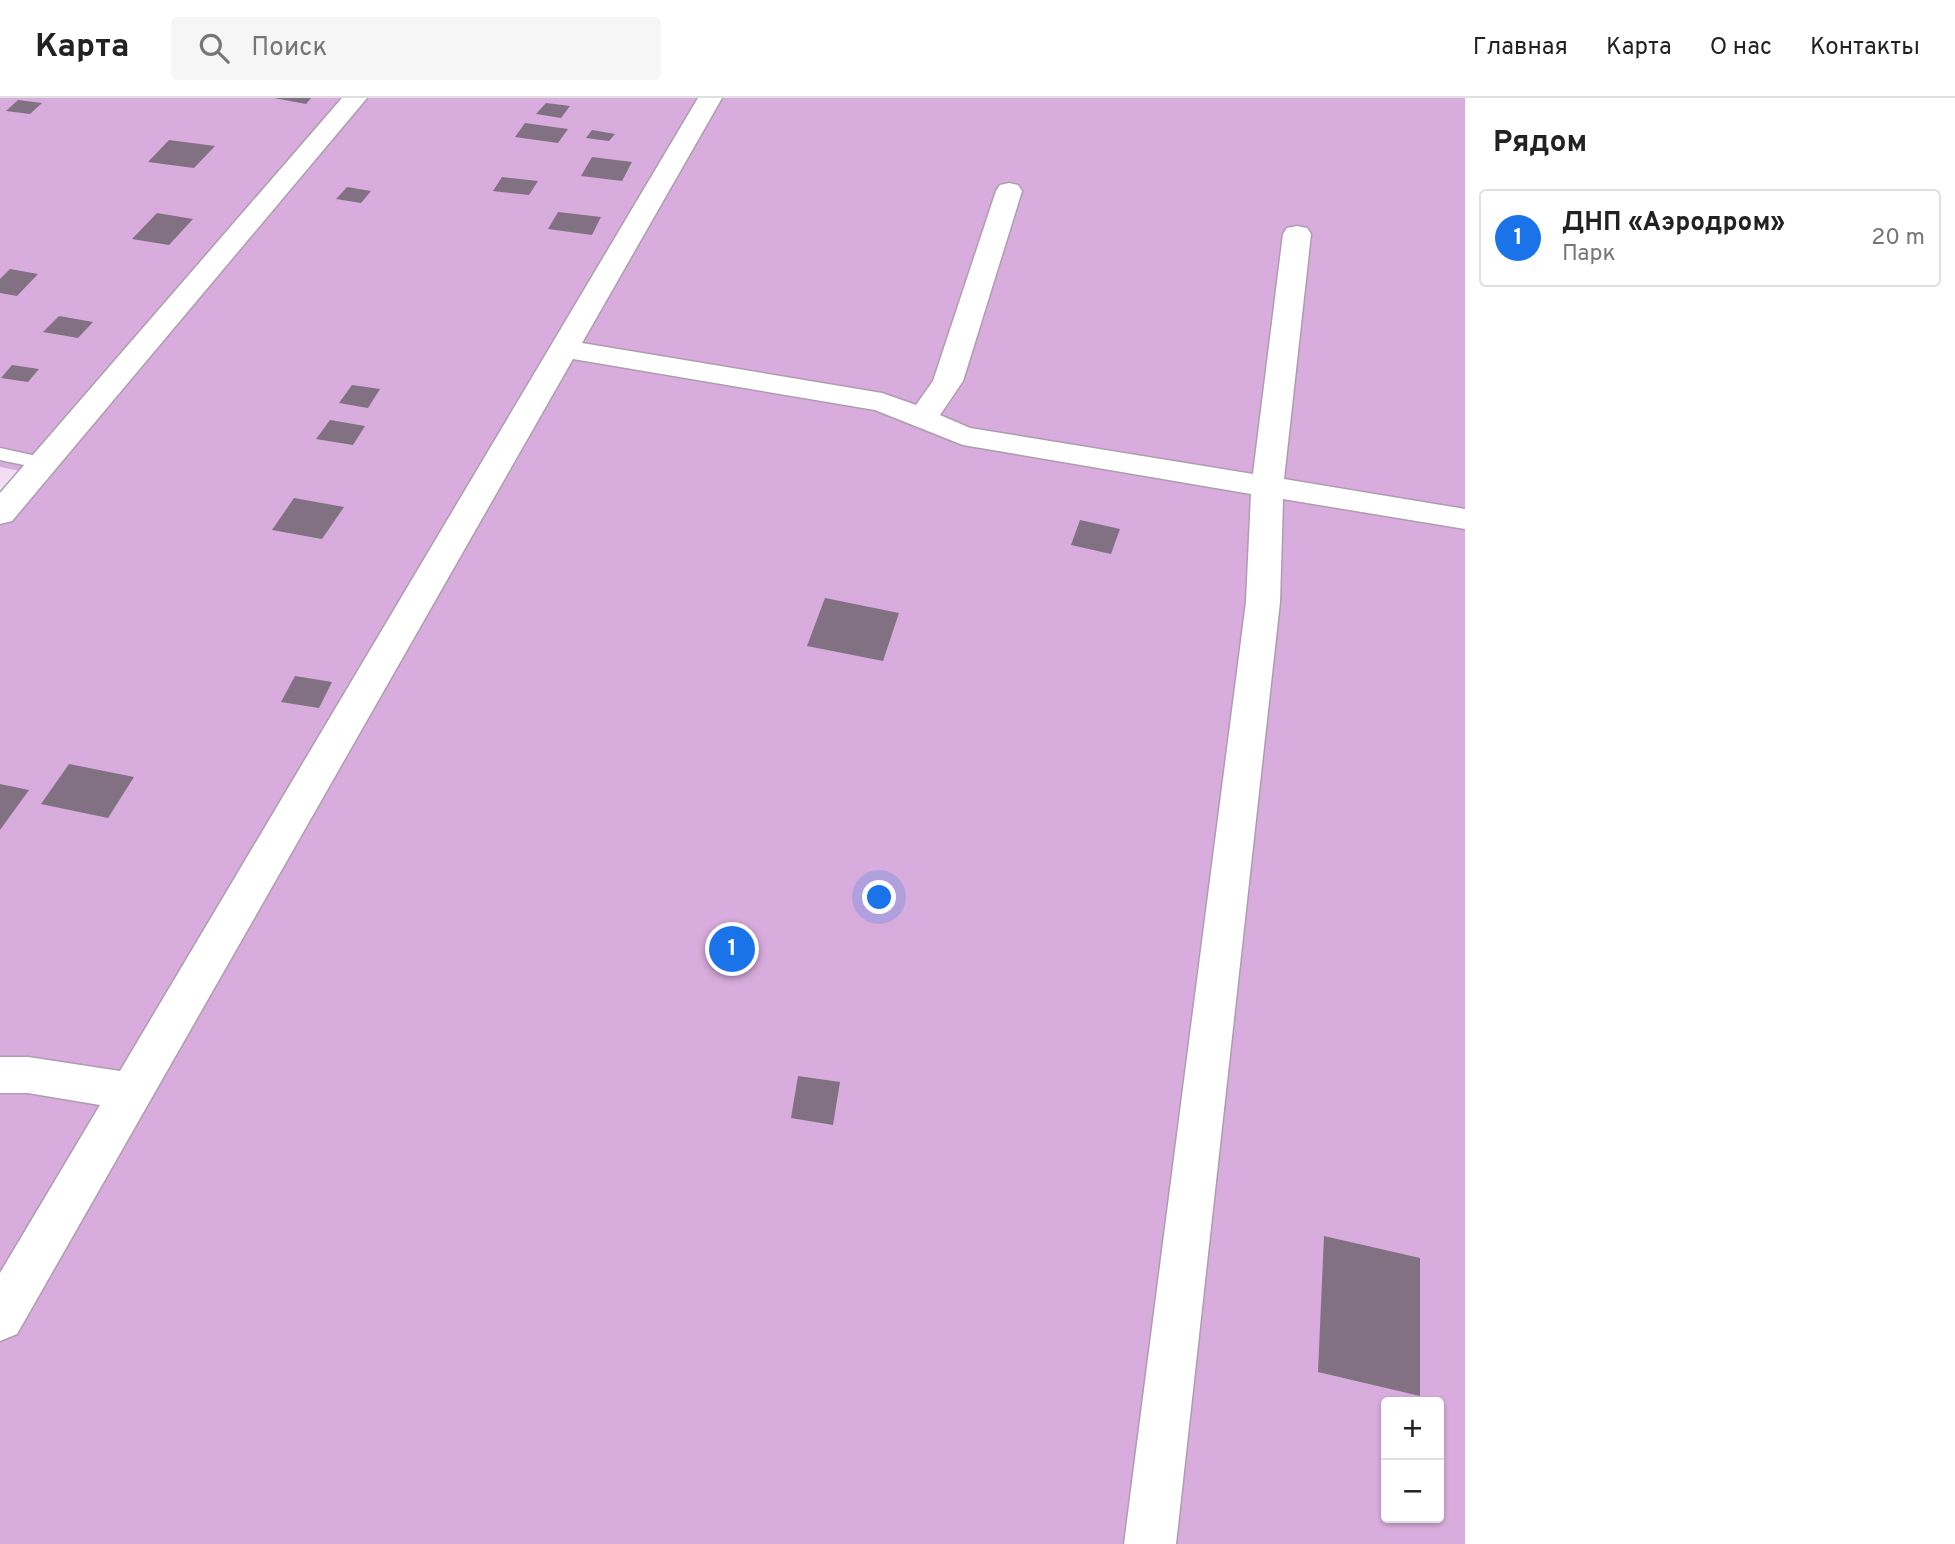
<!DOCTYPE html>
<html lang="ru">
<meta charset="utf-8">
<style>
:root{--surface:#fff;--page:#f6f6f6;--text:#222;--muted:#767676;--line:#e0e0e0;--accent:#1a73e8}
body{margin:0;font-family:Overpass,sans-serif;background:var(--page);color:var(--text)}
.controls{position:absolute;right:21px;bottom:21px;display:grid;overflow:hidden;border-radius:7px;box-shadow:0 2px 5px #0004}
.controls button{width:63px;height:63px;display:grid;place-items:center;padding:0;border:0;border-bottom:2px solid var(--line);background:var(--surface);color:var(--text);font:35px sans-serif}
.you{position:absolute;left:880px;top:800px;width:24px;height:24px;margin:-18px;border:5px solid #fff;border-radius:50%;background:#1a73e8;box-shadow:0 0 0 10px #1a73e833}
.badge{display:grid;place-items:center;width:46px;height:46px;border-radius:50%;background:var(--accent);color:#fff;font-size:23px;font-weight:700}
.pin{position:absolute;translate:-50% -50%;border:4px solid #fff;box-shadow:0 2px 7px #0006}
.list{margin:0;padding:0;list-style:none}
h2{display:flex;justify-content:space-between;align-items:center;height:91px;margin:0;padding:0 28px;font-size:30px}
h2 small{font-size:23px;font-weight:400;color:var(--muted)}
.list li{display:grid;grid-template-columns:46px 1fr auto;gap:21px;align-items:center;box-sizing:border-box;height:98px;margin:0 14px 14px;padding:0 14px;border:2px solid var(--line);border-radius:7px}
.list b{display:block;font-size:26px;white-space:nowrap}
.list p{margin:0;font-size:23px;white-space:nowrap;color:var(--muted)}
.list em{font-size:23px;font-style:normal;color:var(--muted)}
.icon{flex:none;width:38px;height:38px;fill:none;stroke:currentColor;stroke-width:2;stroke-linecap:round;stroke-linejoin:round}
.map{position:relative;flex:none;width:1465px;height:1446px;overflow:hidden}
header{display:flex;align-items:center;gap:42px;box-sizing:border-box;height:98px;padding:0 35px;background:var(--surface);border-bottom:2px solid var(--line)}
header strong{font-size:33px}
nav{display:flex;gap:38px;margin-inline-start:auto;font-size:24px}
.search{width:490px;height:63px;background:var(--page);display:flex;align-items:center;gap:18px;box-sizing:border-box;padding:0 24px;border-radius:7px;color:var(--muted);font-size:26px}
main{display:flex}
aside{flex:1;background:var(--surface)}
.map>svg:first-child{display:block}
.green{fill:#d8acdc;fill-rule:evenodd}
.building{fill:#817183}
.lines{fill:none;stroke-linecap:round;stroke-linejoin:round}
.lane-casing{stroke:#ae9db0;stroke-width:3}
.street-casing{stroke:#ae9db0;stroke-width:3}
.lane{fill:#fff;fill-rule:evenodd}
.street{fill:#fff;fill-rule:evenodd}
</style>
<header>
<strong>Карта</strong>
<div class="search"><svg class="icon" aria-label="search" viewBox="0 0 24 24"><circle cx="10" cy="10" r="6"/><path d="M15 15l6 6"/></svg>Поиск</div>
<nav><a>Главная</a><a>Карта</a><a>О нас</a><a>Контакты</a></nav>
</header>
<main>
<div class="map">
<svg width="1465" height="1446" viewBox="0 0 1465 1446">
<rect width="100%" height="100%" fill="#f1def2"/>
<path class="green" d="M0,0H1465V1446H0V398L20,373L0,369ZM1386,1304H1439V1420H1386Z"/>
<path class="building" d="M274,0H311L306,6Z
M18,2L42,5L30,16L6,13Z
M546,5L570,8L561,20L536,16Z
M525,25L568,31L558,45L515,39Z
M592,32L615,36L609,43L586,40Z
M169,42L215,48L194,70L148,64Z
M592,59L632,64L622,83L581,78Z
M502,79L538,83L529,97L493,93Z
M347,89L371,93L361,105L336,101Z
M558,114L601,119L592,137L548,131Z
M157,115L193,121L169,147L132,141Z
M10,171L38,176L17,198L0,195V181Z
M59,218L93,224L78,240L43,234Z
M12,267L39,271L28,284L1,280Z
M352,287L380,291L368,310L339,305Z
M330,322L365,328L353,347L316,341Z
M294,400L344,409L322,441L272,432Z
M1080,422L1120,431L1111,456L1071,447Z
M825,500L899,515L883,563L807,548Z
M295,578L332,584L319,610L281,604Z
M69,666L134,679L108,720L41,706Z
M0,686L29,692L0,732Z
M798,978L840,984L833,1027L791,1020Z
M1324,1138L1420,1160V1298L1318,1274Z"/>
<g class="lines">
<defs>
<path id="lane" d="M0,350L50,361L53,365L50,369L43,371L0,362Z"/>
<path id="street" d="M342,0H367L12,423L0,426V395Z
M698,0H722L582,245L882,295L916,307L933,283L996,93L1000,87L1009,85L1018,87L1022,93L963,283L940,317L970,330L1253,376L1283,136L1287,130L1297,128L1307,130L1311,136L1284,381L1465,411V431L1283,401L1280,504L1176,1446H1124L1246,504L1251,396L963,347L875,312L573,261L17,1236L0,1243V1175L100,1007L28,995H0V959H28L120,973Z"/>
</defs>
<use href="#lane" class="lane-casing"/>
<use href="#street" class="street-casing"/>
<use href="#lane" class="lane"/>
<use href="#street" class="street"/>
</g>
</svg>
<div class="controls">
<button>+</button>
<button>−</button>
</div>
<div class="you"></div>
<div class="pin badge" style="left:732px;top:851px">1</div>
</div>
<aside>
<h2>Рядом<small></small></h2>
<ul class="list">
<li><span class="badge">1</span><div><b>ДНП «Аэродром»</b><p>Парк</p></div><em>20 m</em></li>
</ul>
</aside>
</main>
